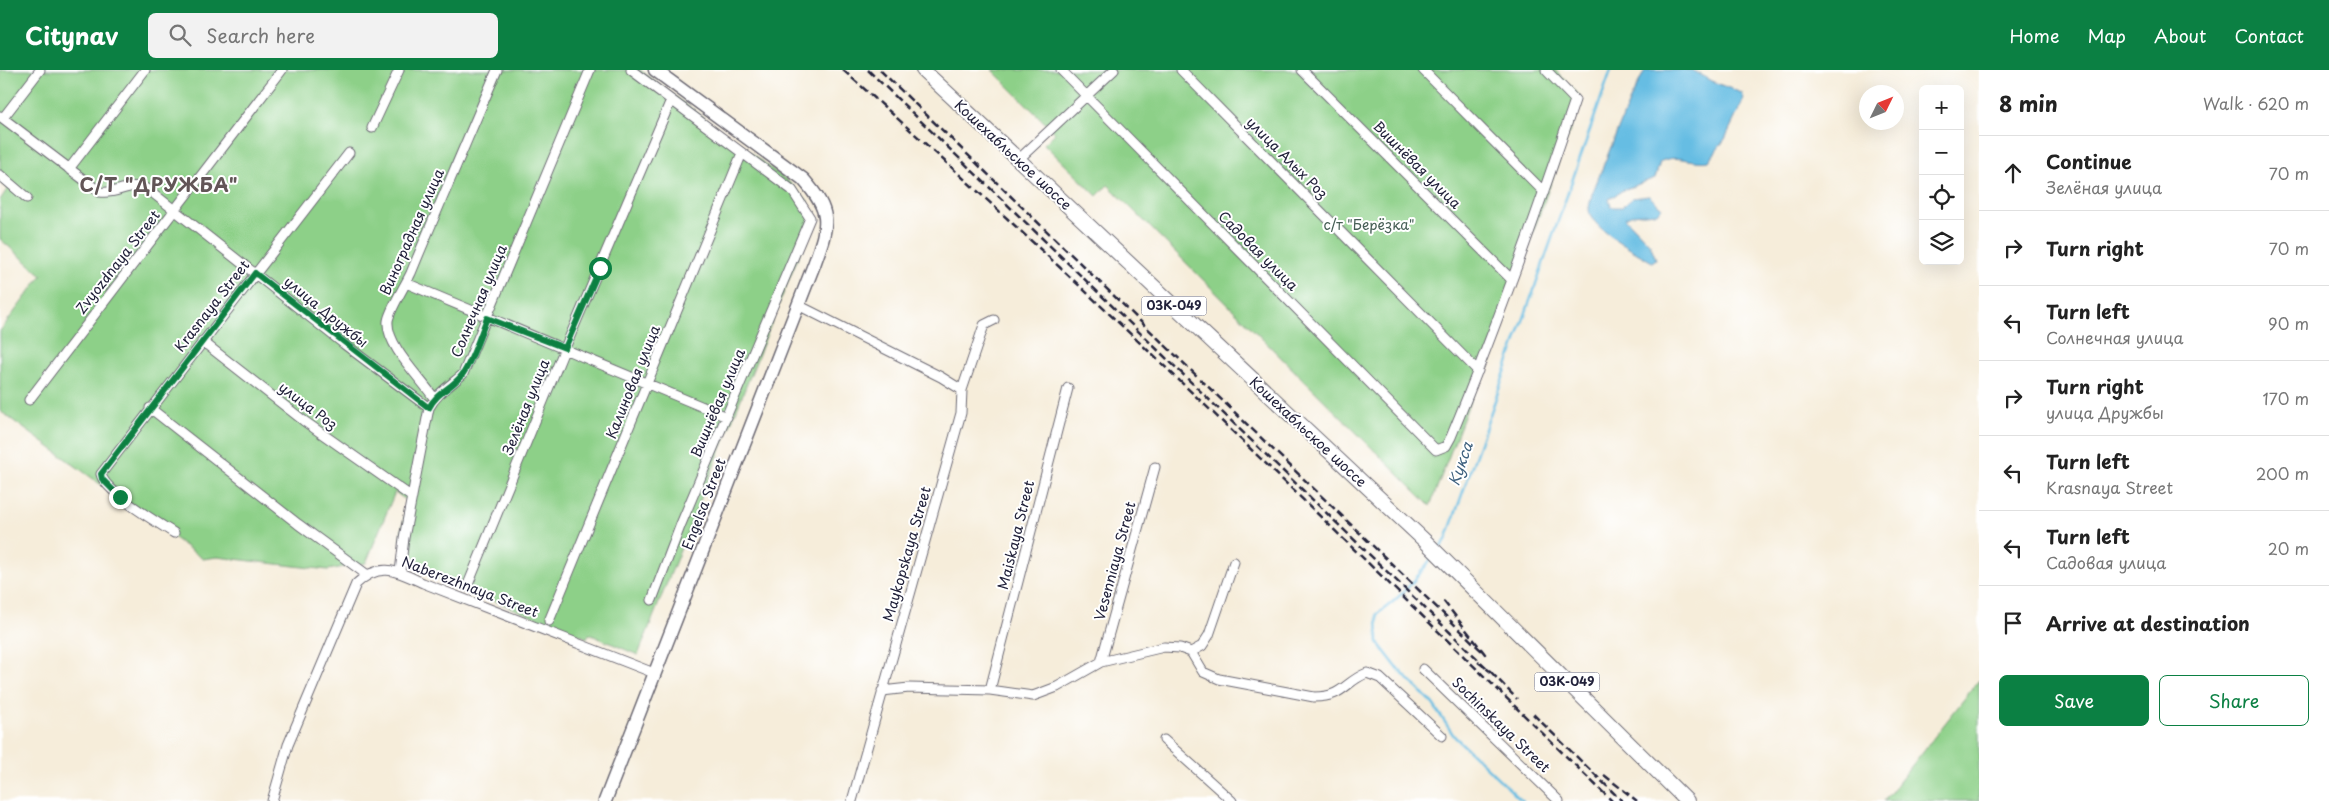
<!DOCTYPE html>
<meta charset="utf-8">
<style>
:root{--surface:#fff;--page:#f2f2f2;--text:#222;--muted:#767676;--line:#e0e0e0;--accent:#0b8043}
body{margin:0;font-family:"Playpen Sans",sans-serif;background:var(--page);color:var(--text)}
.controls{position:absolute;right:15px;top:15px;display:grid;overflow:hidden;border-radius:8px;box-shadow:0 5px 20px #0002}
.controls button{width:45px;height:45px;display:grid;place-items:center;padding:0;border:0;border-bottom:1px solid var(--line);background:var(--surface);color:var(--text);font:25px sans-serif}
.compass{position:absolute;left:1859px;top:15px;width:45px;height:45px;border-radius:50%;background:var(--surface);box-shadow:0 5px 20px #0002;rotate:47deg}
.stop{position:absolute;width:15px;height:15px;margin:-11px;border:4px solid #0b8043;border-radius:50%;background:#fff}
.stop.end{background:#0b8043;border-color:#fff;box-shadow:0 1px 5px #0008}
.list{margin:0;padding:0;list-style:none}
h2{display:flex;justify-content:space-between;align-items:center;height:65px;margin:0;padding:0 20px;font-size:21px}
h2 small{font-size:16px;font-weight:400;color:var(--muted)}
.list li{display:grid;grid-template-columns:32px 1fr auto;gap:15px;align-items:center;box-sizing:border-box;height:75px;padding:0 20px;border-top:1px solid var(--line)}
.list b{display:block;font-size:19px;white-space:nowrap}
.list p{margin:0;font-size:16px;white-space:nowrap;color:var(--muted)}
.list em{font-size:16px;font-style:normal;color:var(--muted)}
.actions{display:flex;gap:10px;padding:15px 20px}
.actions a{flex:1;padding:11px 0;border:1px solid var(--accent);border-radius:8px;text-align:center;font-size:18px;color:var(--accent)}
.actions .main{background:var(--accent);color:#fff}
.icon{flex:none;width:28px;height:28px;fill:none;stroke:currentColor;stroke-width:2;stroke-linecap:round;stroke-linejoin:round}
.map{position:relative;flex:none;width:1979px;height:731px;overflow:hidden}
header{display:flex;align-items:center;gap:30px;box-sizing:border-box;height:70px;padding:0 25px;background:var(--accent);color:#fff}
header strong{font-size:24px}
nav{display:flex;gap:28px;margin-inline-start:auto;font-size:18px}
.search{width:350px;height:45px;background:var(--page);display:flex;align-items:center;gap:12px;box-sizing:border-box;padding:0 18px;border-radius:8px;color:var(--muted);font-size:19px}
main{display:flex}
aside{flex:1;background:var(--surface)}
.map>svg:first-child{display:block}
.green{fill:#8dd088;stroke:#587962}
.water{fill:#66bde3;stroke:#44708f}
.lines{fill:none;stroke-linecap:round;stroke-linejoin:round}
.stream{stroke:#66bde3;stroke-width:2.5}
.street-casing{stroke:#6c6973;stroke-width:11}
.secondary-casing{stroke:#6c6973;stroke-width:15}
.primary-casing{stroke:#6c6973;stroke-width:16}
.street{stroke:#fff;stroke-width:9}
.secondary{stroke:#fff;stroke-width:12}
.primary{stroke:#fff;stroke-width:14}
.rail{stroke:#22223b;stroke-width:2.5;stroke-dasharray:8 4;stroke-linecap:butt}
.route{stroke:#0b8043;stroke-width:6}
.labels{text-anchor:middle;stroke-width:4;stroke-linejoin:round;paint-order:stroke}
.shield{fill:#fff;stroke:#646476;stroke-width:1}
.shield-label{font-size:12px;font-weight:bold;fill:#22223b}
.street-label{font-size:14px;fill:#22223b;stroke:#fff}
.park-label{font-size:14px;fill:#475f56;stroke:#fff}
.water-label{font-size:15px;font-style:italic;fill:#3d607e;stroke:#fff}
.district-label{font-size:19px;font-weight:bold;letter-spacing:1px;fill:#625557;stroke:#fff}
</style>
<header>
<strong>Citynav</strong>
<div class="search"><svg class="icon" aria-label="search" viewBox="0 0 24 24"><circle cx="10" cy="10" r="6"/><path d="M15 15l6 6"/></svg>Search here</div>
<nav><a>Home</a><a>Map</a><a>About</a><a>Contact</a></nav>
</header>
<main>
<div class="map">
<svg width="1979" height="731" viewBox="0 0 1979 731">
<rect width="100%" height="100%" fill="#fff"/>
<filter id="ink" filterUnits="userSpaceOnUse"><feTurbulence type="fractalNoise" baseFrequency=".02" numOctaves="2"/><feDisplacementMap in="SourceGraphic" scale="10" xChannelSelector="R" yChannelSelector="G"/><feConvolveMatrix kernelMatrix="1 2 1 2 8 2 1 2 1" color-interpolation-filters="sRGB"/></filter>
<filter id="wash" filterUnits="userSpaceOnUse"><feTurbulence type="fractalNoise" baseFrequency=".0096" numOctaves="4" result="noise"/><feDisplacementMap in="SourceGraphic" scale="20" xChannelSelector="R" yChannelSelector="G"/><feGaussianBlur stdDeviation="1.12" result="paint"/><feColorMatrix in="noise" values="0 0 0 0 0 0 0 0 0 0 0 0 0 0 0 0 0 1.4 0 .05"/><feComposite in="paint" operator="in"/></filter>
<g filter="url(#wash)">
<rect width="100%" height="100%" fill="#f6edda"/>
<path class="green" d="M0,0H640L787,110L807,130L814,147L638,585L589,564L587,568L422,502L414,493L411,473L400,470L407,431L395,422L366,493L328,500L217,487L203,489L0,341V261L42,205L0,169V130L8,118L0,112Z
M992,0H1555L1580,26L1581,30L1507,234L1430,436L1108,115L1097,126L1044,74L1055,63Z
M1979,610V731H1884Z"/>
<path class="water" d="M1645,0H1692L1716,13L1742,23L1744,29L1725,69L1709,91C1693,94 1674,83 1660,92L1655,108L1623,120L1609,129L1611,137H1622L1632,128L1649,126L1662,138L1657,143L1631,145L1625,148L1650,174L1656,189L1652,192C1636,182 1591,159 1589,140C1589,135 1591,129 1592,124L1629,32Z"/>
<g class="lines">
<path class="stream" d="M1439,479L1446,470L1611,0
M1434,485C1417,508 1401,528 1377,544L1378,573L1398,599L1433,634L1454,666L1522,731"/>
</g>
</g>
<g filter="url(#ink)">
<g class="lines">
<defs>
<path id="street" d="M631,0L792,120L810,148L681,454L652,530
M1061,0L1436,380L1446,376L1451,367C1497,256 1537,143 1575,30L1546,0
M1181,0L1478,301
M1302,0L1512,210
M1423,0L1544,122
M0,46L100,122C120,125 128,110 149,120L344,274L429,338
M3,48L40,0
M372,58L399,0
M1018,90L1114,0
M69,99L145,0
M0,105L27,128
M406,213L727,347
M798,235L941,307L962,320
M202,271L304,351L412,427
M434,328C421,308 386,276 388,251C389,241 406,214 411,203C439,135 468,68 497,0
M29,330L282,0
M150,338L298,454L366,504
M174,463C158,453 104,421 101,404L349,83
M400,502L404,468L429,338C436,324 451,315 463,304L590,0
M467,517L565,278L671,30
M549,551L742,83
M1191,582L1202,576L1209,565L1234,492
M1101,592L1155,397
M1423,599L1559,731
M990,620L1068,318
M882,621L909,618L990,620L1033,626L1057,617L1101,592L1164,577L1180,578L1191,582L1203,602L1219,609L1314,627C1344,627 1344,612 1367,603L1380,608L1442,666
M1164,670L1232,731
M272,731L288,675L356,514C380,491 397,501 423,513L654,603
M852,731L961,343L962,320L984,255L994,250"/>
<path id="secondary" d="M605,731L815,192C829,153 832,142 803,109L655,0"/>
<path id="primary" d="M923,0L1425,471L1687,731"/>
</defs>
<use href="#street" class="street-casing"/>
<use href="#secondary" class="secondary-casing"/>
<use href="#primary" class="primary-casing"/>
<use href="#street" class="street"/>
<use href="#secondary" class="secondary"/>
<use href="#primary" class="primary"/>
<path class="rail" d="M843,0C1108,234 1358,484 1612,731
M868,0L1491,602L1478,592
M880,0L1485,584L1442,529
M1491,602L1517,629
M1533,644L1622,731
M1604,705L1637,731"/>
</g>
</g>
<g class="lines" filter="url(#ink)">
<path class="route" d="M120,427L102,409L101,404L255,203L429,338C436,323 452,318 462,305C471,294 481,263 487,248L565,278L600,198"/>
</g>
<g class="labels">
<g class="shield">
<rect x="1141.5" y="226.5" width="65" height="19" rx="4"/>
<rect x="1534.5" y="602.5" width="65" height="19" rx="4"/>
</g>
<g class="shield-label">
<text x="1174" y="240">03К-049</text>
<text x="1567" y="616">03К-049</text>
</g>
<g class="street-label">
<text transform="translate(1013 85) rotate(43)" y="5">Кошехабльское шоссе</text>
<text transform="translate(1287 88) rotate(45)" y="5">улица Алых Роз</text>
<text transform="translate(1417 95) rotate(45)" y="5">Вишнёвая улица</text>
<text transform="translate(412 162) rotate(-66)" y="5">Виноградная улица</text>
<text transform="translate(1258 181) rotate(45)" y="5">Садовая улица</text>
<text transform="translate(118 192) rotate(-52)" y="5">Zvyozdnaya Street</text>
<text transform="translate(479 231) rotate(-67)" y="5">Солнечная улица</text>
<text transform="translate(212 236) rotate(-52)" y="5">Krasnaya Street</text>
<text transform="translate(326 242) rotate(39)" y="5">улица Дружбы</text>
<text transform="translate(633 312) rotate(-68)" y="5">Калиновая улица</text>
<text transform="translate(718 333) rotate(-67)" y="5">Вишнёвая улица</text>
<text transform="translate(308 336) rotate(37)" y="5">улица Роз</text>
<text transform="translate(526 337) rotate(-68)" y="5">Зелёная улица</text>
<text transform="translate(1308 362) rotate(43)" y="5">Кошехабльское шоссе</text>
<text transform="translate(704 434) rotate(-69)" y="5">Engelsa Street</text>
<text transform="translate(1016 465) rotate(-76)" y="5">Maiskaya Street</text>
<text transform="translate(907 484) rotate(-74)" y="5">Maykopskaya Street</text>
<text transform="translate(1115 491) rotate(-75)" y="5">Vesenniaya Street</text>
<text transform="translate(470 517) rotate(21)" y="5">Naberezhnaya Street</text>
<text transform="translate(1501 655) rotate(44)" y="5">Sochinskaya Street</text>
</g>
<g class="park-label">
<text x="1369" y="160">с/т "Берёзка"</text>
</g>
<g class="water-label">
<text transform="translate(1461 394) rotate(-71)" y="5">Кукса</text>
</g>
<g class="district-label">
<text x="159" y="122">С/Т "ДРУЖБА"</text>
</g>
</g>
</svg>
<div class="controls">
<button>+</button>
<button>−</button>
<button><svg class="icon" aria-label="locate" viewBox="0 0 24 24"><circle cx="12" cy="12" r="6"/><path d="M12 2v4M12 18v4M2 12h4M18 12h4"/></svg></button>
<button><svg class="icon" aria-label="layers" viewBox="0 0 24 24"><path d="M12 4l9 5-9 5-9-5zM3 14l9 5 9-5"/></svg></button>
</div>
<svg class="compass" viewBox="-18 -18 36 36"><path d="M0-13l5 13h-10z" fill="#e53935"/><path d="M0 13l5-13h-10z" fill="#767676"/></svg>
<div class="stop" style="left:600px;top:198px"></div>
<div class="stop end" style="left:120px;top:427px"></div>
</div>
<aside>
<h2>8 min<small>Walk · 620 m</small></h2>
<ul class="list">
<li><svg class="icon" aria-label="ahead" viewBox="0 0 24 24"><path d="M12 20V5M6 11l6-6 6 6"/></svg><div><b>Continue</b><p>Зелёная улица</p></div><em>70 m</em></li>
<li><svg class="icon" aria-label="right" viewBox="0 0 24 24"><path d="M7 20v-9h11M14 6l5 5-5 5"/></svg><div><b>Turn right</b></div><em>70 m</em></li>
<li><svg class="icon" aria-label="left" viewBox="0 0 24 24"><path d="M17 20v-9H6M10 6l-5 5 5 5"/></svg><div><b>Turn left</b><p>Солнечная улица</p></div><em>90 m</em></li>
<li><svg class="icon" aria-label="right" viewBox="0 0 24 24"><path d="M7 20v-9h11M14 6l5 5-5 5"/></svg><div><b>Turn right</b><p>улица Дружбы</p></div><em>170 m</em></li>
<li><svg class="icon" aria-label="left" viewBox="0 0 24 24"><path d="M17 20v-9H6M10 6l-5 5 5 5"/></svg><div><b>Turn left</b><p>Krasnaya Street</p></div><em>200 m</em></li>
<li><svg class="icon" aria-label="left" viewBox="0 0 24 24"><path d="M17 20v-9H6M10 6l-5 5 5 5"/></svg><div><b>Turn left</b><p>Садовая улица</p></div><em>20 m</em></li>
<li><svg class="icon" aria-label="arrive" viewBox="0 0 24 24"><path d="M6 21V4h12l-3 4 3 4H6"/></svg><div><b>Arrive at destination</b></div></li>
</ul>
<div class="actions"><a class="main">Save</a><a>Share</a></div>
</aside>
</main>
